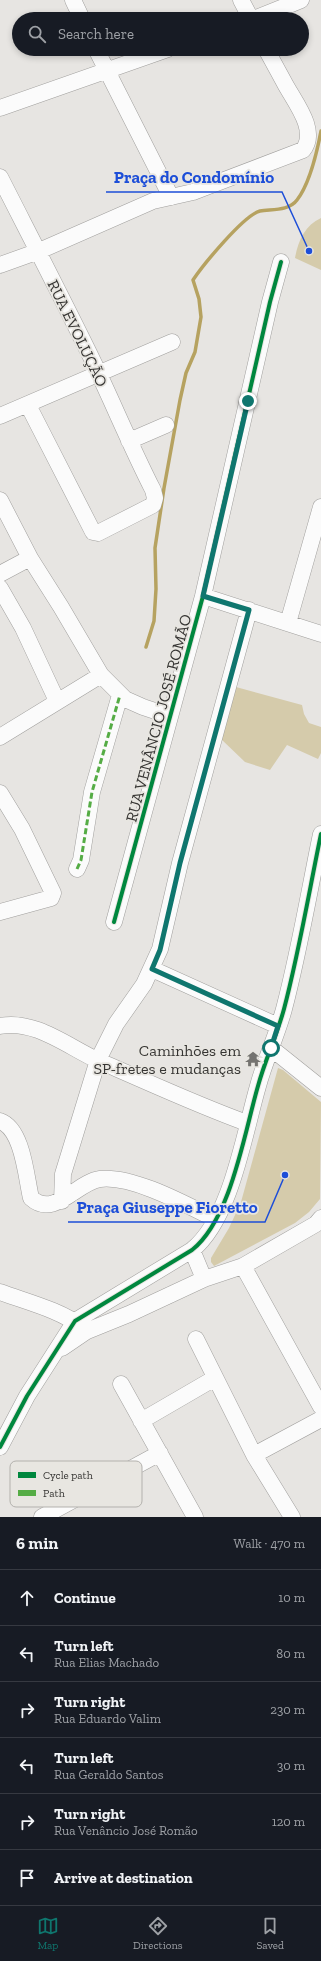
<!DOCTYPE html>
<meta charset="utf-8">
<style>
:root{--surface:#171b24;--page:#20242c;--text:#f1f3f6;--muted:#9ea1a6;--line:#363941;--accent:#0f766e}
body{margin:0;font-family:"Zilla Slab",serif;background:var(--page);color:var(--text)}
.stop{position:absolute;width:12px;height:12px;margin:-9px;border:3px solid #0f766e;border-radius:50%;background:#fff}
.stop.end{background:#0f766e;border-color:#fff;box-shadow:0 1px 4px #0008}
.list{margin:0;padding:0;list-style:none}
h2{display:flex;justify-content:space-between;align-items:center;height:52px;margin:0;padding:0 16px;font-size:17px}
h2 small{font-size:13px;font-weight:400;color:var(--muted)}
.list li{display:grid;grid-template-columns:26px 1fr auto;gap:12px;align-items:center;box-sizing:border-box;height:56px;padding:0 16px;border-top:1px solid var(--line)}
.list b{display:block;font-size:15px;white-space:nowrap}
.list p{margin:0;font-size:13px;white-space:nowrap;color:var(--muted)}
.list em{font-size:13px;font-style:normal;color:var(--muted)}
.icon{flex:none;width:22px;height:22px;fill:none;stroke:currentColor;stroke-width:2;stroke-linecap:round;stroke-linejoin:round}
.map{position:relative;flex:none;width:321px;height:1517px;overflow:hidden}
.search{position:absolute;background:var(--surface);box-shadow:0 2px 6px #0003;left:12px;right:12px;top:12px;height:44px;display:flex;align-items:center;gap:10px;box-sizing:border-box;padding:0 14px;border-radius:22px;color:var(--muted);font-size:15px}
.sheet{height:388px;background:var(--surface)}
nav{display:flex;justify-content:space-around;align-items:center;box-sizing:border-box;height:56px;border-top:1px solid var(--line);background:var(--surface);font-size:11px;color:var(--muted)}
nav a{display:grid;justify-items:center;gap:2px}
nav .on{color:var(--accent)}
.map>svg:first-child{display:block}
.green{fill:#d5cbab}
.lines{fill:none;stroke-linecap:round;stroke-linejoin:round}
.stream{stroke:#b6a260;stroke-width:3.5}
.minor-casing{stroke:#a09f9d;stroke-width:17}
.minor{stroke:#fbfbfb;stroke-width:16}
.quiet{stroke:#55ac45;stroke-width:3;stroke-dasharray:6 3;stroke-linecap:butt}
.cycleway-casing{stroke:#e8e6e1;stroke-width:6}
.cycleway{stroke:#00873e;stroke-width:4}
.route{stroke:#0f766e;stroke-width:5}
.labels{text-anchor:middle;stroke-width:3.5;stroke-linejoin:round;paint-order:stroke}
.street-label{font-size:16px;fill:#363533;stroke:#e8e6e1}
.poi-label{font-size:16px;fill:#363533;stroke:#e8e6e1;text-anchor:end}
.key{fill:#e8e6e1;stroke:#b3b1ad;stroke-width:1}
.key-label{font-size:11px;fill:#363533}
.leader{fill:none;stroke:#1d4ed8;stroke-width:1.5}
.callout-dot{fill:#1d4ed8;stroke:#e8e6e1;stroke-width:1.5}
.callout-label{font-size:17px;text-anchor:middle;font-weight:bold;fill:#1d4ed8;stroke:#e8e6e1;stroke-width:3.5;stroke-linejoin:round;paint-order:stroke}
</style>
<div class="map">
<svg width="321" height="1517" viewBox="0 0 321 1517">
<rect width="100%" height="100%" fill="#e7e5e2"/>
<path class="green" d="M321,218V270L295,258C298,241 305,225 321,218Z
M236,687L302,705L304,714L309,723L321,727V753L318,759L287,745L270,770L245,762L221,739Z
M278,1068L283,1070L321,1102L320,1199L309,1212L295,1223L214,1266L211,1262V1258L229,1228L241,1202Z"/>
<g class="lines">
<path class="stream" d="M146,647L154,621L156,589L155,548L164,488L180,400L186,373L195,352L201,317L199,299L193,280C203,265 244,215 260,211C272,209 289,211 297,200C310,183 317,152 321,131"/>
<defs>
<path id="minor" d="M73,0L82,19
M241,0L251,19
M254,19L301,0
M96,49L171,197
M0,108L168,49
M0,177C30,236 60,294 89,353C111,398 130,445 153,490L155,498L153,505L98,533L93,532L28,405
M0,265L39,251L153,201L193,192L303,150C319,130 293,100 284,82C278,71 272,60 266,49
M0,416L172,342
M129,441L166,425
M0,500L30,558L61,607L101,675L125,699L143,707L170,716
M0,574L30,558
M0,588L23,628L57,701
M203,596L321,634
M288,623L321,507
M0,737L101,675
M0,793L22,829L53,893L51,898L0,912
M77,869L81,860L92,792L120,695
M114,922L203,596L270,302L281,262
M152,969L278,1026
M0,1026C35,1019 68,1047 99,1061C148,1082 197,1105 247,1123
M271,1048L321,1088
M0,1121C23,1129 26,1177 31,1198C54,1219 77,1182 100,1179C132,1175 185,1204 215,1219
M62,1201L63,1174L98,1060L116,1024L144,984L160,949L180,863L249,610
M192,1250L204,1279
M243,1266L321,1407
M0,1292C27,1302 60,1310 82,1327
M196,1339L254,1455L292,1517
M62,1348L87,1331L129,1314L204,1279L243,1266L316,1224L321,1218
M121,1384L195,1517
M141,1421L215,1378
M0,1447L27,1396L75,1321L192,1250C231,1219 244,1134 258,1086C265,1060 277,1035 284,1009C299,952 309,892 321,834
M254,1455L321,1419
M42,1517L160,1453"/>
</defs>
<use href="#minor" class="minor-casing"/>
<use href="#minor" class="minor"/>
<path class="quiet" d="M77,869L81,860L92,792L120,695"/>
<defs>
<path id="cycleway" d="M114,922L203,596L270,302L281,262
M0,1447L27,1396L75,1321L192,1250C231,1219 244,1134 258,1086C265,1060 277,1035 284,1009C299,952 309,892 321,834"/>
</defs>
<use href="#cycleway" class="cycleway-casing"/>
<use href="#cycleway" class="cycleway"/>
</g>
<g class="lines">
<path class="route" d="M248,401L203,596L249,610L180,863L160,950L152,969L278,1026L271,1048"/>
</g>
<defs>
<symbol id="temple-bare" viewBox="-9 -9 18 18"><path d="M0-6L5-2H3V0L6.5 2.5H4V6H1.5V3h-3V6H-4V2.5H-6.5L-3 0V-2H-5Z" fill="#747370" stroke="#e8e6e1" stroke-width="2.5" paint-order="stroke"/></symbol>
</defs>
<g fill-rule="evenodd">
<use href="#temple-bare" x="242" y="1048" width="22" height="22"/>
</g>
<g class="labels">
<g class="street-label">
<text transform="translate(78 333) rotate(64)" y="6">RUA EVOLUÇÃO</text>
<text transform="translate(158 718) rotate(-75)" y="6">RUA VENÂNCIO JOSÉ ROMÃO</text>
</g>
<g class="poi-label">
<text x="241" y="1056">Caminhões em<tspan x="241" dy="18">SP-fretes e mudanças</tspan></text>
</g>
</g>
<rect x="10" y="1461" width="132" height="46" rx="6" class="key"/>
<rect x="18" y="1472" width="18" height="6" fill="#00873e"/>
<rect x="18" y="1490" width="18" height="6" fill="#55ac45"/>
<g class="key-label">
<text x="43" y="1479">Cycle path</text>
<text x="43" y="1497">Path</text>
</g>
<path class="leader" d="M309 251L282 192H106M285 1175L265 1222H68"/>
<g class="callout-dot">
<circle cx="309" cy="251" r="4"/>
<circle cx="285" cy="1175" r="4"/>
</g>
<g class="callout-label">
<text x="194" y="183">Praça do Condomínio</text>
<text x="167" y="1213">Praça Giuseppe Fioretto</text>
</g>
</svg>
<div class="stop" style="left:271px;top:1048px"></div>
<div class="stop end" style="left:248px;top:401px"></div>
<div class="search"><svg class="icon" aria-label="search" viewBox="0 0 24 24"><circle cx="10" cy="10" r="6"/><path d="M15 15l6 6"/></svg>Search here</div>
</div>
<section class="sheet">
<h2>6 min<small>Walk · 470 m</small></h2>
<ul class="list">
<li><svg class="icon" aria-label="ahead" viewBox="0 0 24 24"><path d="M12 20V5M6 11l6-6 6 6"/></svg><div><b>Continue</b></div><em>10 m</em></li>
<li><svg class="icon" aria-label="left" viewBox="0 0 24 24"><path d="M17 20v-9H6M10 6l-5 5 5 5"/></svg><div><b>Turn left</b><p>Rua Elias Machado</p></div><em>80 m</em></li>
<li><svg class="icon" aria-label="right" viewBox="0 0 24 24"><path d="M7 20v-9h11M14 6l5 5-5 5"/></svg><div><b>Turn right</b><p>Rua Eduardo Valim</p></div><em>230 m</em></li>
<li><svg class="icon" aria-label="left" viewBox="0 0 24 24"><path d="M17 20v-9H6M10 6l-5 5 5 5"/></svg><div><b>Turn left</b><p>Rua Geraldo Santos</p></div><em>30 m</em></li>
<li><svg class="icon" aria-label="right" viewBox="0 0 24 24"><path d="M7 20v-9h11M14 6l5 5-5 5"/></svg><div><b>Turn right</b><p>Rua Venâncio José Romão</p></div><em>120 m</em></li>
<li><svg class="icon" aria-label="arrive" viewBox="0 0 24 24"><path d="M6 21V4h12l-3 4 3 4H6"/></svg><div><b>Arrive at destination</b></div></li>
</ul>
</section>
<nav>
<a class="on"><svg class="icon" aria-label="map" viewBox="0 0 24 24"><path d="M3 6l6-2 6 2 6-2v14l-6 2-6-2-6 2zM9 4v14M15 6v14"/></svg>Map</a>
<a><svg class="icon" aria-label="directions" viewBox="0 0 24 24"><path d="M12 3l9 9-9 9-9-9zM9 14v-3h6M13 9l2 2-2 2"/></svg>Directions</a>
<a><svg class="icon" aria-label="saved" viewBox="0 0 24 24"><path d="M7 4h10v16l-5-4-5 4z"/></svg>Saved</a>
</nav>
